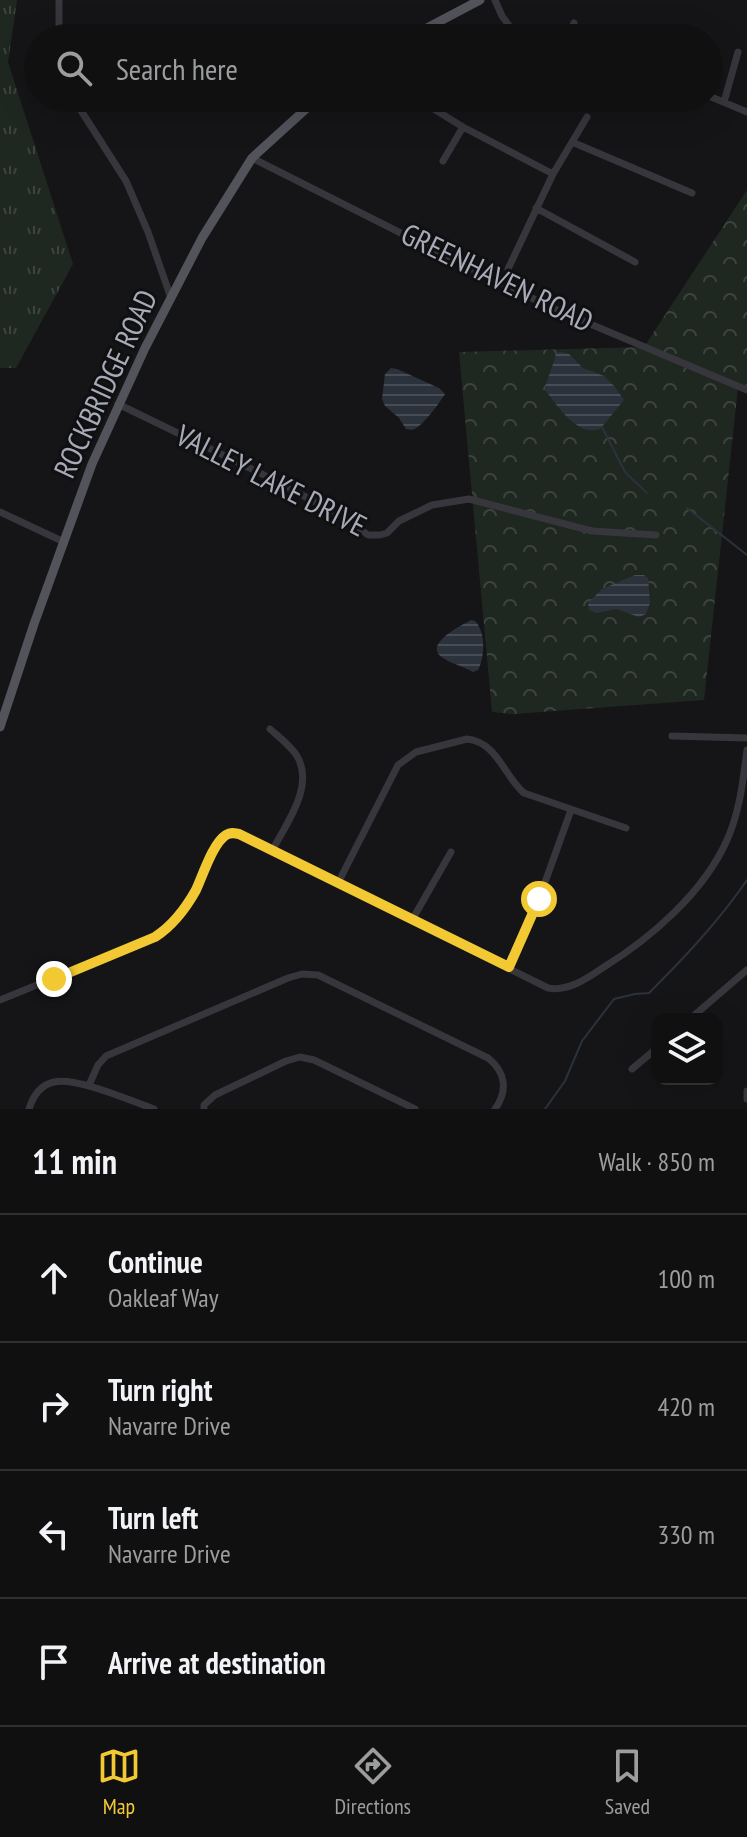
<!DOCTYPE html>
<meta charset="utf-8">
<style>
:root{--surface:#101011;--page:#1e1e1f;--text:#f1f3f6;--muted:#9c9d9f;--line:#303031;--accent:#f2c933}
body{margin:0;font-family:"PT Sans Narrow",sans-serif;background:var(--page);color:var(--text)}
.controls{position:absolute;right:24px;bottom:24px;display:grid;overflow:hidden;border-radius:16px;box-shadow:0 8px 32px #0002}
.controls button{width:72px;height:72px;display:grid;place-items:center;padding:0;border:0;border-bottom:2px solid var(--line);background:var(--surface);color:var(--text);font:40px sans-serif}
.stop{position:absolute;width:24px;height:24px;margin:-18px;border:6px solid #f2c933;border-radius:50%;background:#fff}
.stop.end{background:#f2c933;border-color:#fff;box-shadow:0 2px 8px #0008}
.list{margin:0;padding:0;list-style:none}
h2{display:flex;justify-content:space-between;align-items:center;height:104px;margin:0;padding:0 32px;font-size:34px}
h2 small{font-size:26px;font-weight:400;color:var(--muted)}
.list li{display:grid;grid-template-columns:52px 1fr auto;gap:24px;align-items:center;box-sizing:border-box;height:128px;padding:0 32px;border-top:2px solid var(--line)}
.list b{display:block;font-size:30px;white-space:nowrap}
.list p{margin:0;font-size:26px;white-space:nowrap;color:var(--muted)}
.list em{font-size:26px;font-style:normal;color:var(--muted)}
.icon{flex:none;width:44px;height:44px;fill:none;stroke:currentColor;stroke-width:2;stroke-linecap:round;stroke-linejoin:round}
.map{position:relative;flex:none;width:747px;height:1109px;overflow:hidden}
.search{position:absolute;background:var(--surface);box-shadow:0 8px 32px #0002;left:24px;right:24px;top:24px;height:88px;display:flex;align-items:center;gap:20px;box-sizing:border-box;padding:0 28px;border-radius:44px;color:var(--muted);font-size:30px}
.sheet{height:616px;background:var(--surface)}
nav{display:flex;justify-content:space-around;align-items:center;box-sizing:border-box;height:112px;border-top:2px solid var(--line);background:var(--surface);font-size:22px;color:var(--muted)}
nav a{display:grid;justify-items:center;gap:4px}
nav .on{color:var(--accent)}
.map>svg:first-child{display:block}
.forest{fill:url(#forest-crowns)}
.park{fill:url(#park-tufts)}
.water{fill:url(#water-rules)}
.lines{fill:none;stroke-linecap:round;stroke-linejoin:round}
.stream{stroke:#2b323b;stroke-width:2}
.minor{stroke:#36363c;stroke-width:7}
.major{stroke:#52535b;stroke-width:9}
.route{stroke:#f2c933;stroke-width:10}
.labels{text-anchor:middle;stroke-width:6;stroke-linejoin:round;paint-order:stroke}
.street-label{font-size:30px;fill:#a7aab7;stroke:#101012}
</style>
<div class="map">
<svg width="747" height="1109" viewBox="0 0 747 1109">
<defs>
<pattern id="forest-crowns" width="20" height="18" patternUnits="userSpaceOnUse" patternTransform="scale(2)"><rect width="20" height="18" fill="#1f2721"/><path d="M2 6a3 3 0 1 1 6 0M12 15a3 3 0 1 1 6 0" fill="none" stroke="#3d443f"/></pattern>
<pattern id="park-tufts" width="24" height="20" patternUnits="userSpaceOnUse" patternTransform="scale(2)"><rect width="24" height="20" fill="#1f2721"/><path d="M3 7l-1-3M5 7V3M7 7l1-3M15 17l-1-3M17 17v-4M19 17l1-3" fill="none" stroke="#3d443f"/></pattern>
<pattern id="water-rules" width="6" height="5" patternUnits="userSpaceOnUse" patternTransform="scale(2)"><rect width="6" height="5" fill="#2b323b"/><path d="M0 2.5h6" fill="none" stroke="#474d55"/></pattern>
</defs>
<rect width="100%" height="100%" fill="#151517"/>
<path class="forest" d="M747,190V392L738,388L704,700L514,714L492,712L459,352L644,347Z"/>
<path class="park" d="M0,0H17L8,62L73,264L16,368H0Z"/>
<path class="water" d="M561,352L569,354L583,368L604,376L615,387L624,400L600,429C577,437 558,406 545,390C547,377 554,365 556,353Z
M391,368L397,369L439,388L445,394C440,402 422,428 412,430C410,430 408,429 406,429L399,418L385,406L382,399L385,374Z
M635,575H644L648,578L650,603L646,614L639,617L616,609L597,613L589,610L588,603L602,589Z
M471,620L475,621C486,632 485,657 478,670L473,672C463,666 452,664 443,658C422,645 460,626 471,620Z"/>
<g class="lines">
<path class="stream" d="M602,427L625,472L647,493
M687,508L747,555
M545,1109L565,1081L582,1041L614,999L635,994L649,993C685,957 718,922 747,880"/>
<path class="minor" d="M495,0L502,16L518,38
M59,38V0
M567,38L574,23
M653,38L654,31
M709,96L747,112
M73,98L126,181L148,232L171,298
M416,98L463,127L553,174
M724,102L738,52
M572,142L692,193
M252,158L492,279L557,310L747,390
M443,161L463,127
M536,208L635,262
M508,269L553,174L587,117
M118,404L260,473L342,516L368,535H380L387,533L399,521L432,505L469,499L592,531L656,535
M0,512L64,542
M270,729C279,737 291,746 297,756C315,786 286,824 272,851
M672,736L747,738
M338,883L398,765L416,752L467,739C497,742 504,776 524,793L626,828
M412,920L451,852
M509,967L539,899L571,810
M0,1000L137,944L155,937L168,929L195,891L213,852L225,836L231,833L239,834L548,988C568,992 588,978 604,967C651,938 704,892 727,840C740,811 743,780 747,750
M690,1019L747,970
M632,1069L657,1048
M89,1085L98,1065L106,1056L288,978L302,974L318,975L488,1058C506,1072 508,1091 495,1109
M747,1091V1099
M29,1109C33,1096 40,1085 54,1082C77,1077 131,1101 154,1109
M204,1109V1105L215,1095L286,1061L300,1057L314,1060L415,1109"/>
<path class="major" d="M408,38L480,0
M0,727L34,624L92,464L145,348L202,238L252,158L318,98"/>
</g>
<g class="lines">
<path class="route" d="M54,979L155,937C172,926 186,908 196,890C203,875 213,843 226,835C231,832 234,833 239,834L509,967L539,899"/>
</g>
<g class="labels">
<g class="street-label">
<text transform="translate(497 278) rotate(26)" y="10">GREENHAVEN ROAD</text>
<text transform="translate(106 384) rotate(-65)" y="10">ROCKBRIDGE ROAD</text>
<text transform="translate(271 481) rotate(27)" y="10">VALLEY LAKE DRIVE</text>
</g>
</g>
</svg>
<div class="controls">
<button><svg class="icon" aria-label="layers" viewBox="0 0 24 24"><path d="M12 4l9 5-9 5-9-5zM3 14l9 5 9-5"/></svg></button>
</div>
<div class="stop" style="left:539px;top:899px"></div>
<div class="stop end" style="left:54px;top:979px"></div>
<div class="search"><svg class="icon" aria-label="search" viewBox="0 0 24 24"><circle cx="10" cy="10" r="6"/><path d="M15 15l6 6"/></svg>Search here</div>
</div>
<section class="sheet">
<h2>11 min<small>Walk · 850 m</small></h2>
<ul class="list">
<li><svg class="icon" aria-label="ahead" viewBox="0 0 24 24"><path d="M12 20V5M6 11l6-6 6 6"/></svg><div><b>Continue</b><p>Oakleaf Way</p></div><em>100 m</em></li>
<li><svg class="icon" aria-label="right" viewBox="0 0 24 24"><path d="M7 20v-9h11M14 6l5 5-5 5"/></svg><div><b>Turn right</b><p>Navarre Drive</p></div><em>420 m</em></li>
<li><svg class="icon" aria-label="left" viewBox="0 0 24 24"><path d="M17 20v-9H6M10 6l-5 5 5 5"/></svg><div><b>Turn left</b><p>Navarre Drive</p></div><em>330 m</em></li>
<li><svg class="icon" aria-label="arrive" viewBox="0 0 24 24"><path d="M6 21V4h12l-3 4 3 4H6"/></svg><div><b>Arrive at destination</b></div></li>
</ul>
</section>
<nav>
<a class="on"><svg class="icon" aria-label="map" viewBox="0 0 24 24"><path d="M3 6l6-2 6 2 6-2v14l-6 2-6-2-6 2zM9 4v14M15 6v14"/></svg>Map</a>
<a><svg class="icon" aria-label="directions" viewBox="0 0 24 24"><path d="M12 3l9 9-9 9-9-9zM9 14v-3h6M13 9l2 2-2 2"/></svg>Directions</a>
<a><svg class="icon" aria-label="saved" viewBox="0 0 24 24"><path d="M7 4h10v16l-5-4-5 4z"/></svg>Saved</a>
</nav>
